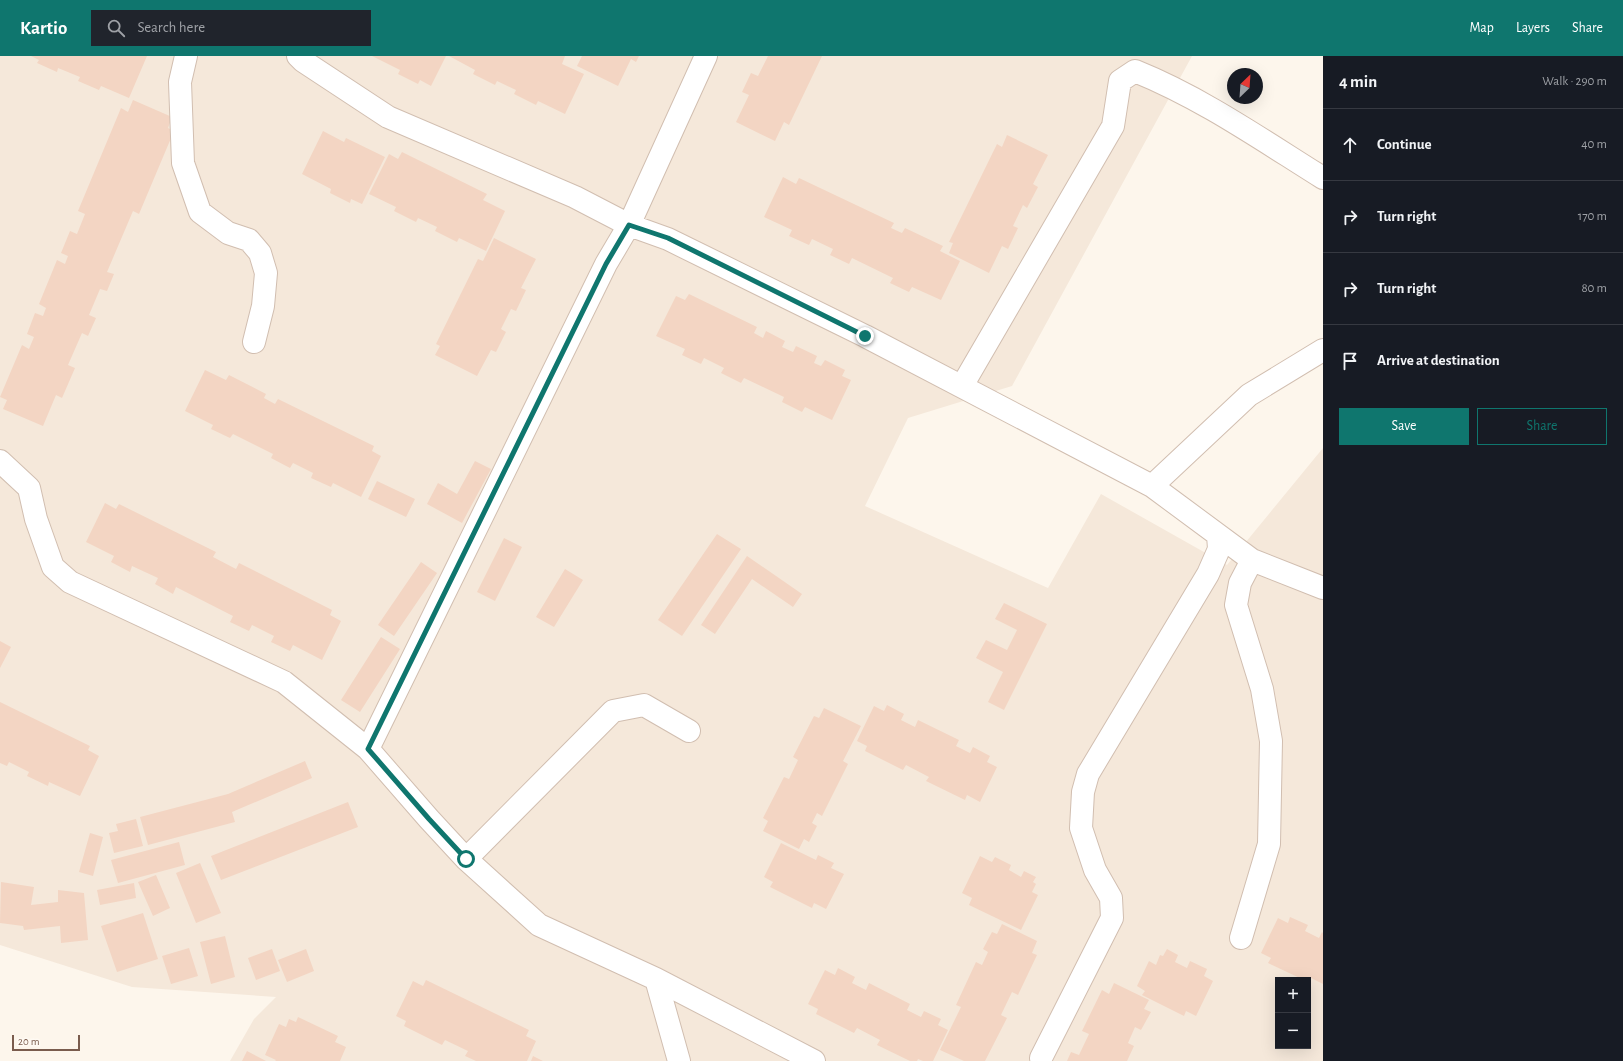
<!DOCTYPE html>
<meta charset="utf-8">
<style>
:root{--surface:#171b24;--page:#20242c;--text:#f1f3f6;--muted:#9ea1a6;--line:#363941;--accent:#0f766e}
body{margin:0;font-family:"Alegreya Sans",sans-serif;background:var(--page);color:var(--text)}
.controls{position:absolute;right:12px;bottom:12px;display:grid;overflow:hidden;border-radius:0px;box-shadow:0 4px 16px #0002}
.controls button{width:36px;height:36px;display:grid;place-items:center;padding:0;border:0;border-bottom:1px solid var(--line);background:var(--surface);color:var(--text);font:20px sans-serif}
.compass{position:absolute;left:1227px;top:12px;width:36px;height:36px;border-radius:50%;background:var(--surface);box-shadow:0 4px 16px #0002;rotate:25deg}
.scale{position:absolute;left:12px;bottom:10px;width:68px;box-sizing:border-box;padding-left:4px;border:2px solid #7a5c4d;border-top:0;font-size:11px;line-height:14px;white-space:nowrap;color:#7a5c4d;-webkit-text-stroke:3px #fffaf3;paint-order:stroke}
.stop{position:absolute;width:12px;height:12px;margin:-9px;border:3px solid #0f766e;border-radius:50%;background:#fff}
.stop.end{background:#0f766e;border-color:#fff;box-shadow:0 1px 4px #0008}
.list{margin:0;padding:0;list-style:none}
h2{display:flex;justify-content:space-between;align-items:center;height:52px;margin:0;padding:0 16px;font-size:17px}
h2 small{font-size:13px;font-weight:400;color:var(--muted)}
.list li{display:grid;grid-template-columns:26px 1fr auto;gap:12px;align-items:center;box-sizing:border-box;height:72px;padding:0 16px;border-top:1px solid var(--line)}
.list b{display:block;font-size:15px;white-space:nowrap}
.list em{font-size:13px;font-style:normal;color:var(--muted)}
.actions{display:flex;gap:8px;padding:12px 16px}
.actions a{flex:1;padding:9px 0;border:1px solid var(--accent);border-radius:0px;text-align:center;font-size:14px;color:var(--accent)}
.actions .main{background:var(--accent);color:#fff}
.icon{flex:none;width:22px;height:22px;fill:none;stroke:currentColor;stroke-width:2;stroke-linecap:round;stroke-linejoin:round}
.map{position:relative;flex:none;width:1323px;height:1005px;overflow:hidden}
header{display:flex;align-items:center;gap:24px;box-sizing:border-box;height:56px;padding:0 20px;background:var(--accent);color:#fff}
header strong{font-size:19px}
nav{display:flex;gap:22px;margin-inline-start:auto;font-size:14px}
.search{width:280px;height:36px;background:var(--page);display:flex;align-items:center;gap:10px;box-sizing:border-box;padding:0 14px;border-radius:0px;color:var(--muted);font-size:15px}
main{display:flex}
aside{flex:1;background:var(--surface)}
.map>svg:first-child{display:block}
.residential{fill:#f5e8da;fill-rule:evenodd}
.building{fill:#f3d5c3}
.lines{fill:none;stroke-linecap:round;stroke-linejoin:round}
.minor-casing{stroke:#d1beb0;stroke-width:24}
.minor{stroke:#fff;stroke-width:22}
.route{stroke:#0f766e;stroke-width:5}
</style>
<header>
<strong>Kartio</strong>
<div class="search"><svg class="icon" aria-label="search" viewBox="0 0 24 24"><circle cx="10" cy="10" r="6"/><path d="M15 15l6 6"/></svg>Search here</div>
<nav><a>Map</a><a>Layers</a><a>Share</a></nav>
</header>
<main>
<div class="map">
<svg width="1323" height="1005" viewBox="0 0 1323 1005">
<rect width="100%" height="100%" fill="#fdf6ec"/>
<path class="residential" d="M0,0H1192L1012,330L908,362L865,450L1048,532L1101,438L1227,509L1323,392V1005H230L254,963L276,941L132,931L0,889ZM1278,924H1308V990H1278Z"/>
<path class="building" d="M31,0H147L129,42L101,30L99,34L78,25L80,21L58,12L57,16L37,7L39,4Z
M372,0H446L431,30L420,24L418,28L398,18L400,14Z
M449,0H565L562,8L584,18L565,58L538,45L536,49L514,38L516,34L497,25L495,29L473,18L475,14Z
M582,0H639L636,6L631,3L618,30L577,10Z
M768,0H822L789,69L784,66L775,85L736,66L749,39L742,36L751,17L758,20Z
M133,44L172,61L168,72L174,75L139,158L133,155L107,216L114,218L107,235L100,233L89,259L96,262L88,280L82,277L68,309L75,312L62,342L56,339L43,370L3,353L7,344L0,341L22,289L29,293L34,281L27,278L35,257L43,260L46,252L39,248L57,204L65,208L68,200L61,197L70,175L77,178L85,158L78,155L121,52L128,56Z
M323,75L344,86L346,82L385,101L362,148L351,143L350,147L330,137L331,133L302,118Z
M1007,79L1048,99L1033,128L1038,131L1027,152L1023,149L1013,170L1018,172L1008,193L1002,190L989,217L949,197L953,187L949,186L997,88L1002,91Z
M402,96L487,138L483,144L505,155L486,195L459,182L457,186L435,175L437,171L418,162L416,166L394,155L396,151L369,138L389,98L398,103Z
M783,121L796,128L799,122L894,167L891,172L902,177L905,172L943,190L940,195L960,205L941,244L912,231L909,236L890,227L893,222L852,202L849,208L830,199L833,193L812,183L809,189L789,180L792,174L764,161Z
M494,182L536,203L521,232L526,234L516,255L511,253L501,273L506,276L496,296L491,294L477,320L435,299L440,290L436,288L478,203L483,205Z
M689,238L757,271L754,277L763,282L766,275L785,285L782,291L793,296L796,290L817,300L814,307L821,310L825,304L845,314L842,320L851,324L832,364L805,351L802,356L782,346L784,341L744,322L741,327L721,317L724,312L704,302L701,308L682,299L685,293L656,280L676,240L685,244Z
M205,314L226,324L229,319L266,338L264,342L275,348L278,343L374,390L372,395L381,400L361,441L333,427L331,431L311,422L313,417L293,407L290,412L271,402L273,398L233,378L230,382L211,373L213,369L185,355Z
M475,405L491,413L462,467L427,448L438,427L457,438Z
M377,425L415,443L406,461L368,443Z
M105,447L116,453L119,448L216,496L213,501L236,513L239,507L332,554L330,559L341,565L322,604L293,589L290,595L271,586L274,580L252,569L249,575L230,566L233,560L176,531L173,538L155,528L158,522L132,510L130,516L111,506L114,500L86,486Z
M717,478L741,493L682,580L658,564Z
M504,482L522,491L495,545L477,536Z
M747,500L802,538L793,551L752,523L715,578L701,569Z
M421,506L437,517L394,580L378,569Z
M565,513L583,524L554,571L536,561Z
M1004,547L1047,568L1004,654L988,646L1003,616L976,602L986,584L1007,594L1017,574L995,563Z
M381,581L400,593L360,656L341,644Z
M0,585L11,591L0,612Z
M0,646L90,690L88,694L99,700L80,740L49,726L48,730L27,720L29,716L9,706L7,710L0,707Z
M887,649L904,658L901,664L915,671L918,664L959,684L956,690L970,697L973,691L990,700L987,706L997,711L980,746L967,739L965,744L926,725L929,721L906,709L903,714L865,695L867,690L857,685L874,650L884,655Z
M824,652L861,670L843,705L848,708L822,760L817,757L812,767L817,770L809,786L804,783L799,793L763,775L768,765L763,762L784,721L789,723L798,704L793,701L814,660L819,662Z
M305,705L312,722L232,756L235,766L148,789L140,761L228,738Z
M348,746L358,771L221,824L211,800Z
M136,763L143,790L114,797L109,777L118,775L116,768Z
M90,777L103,781L93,820L79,816Z
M179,786L185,809L118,827L111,804Z
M781,787L816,804L818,799L834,807L831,812L844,818L826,853L814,847L812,852L770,831L773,826L764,821Z
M980,800L992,806L995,801L1011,809L1009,814L1021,821L1024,815L1036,821L1033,826L1036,828L1032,836L1038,839L1021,874L969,849L972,842L962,837Z
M200,807L221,857L196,867L176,817Z
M156,819L170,852L153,860L138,826Z
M1,826L34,831L31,849L58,846V834L84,837L88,884L61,887L60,870L24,874L23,870L0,867Z
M134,827L136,842L100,849L97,834Z
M143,857L158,903L117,916L101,870Z
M1290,861L1308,869L1305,875L1319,882L1322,876L1323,877V928L1309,921L1308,924H1304L1268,907L1271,902L1261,897L1278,862L1288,867Z
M1002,868L1037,885L1032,897L1037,899L1018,939L1012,936L1001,959L1007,962L985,1005H964L940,994L961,951L956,949L976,906L982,909L988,896L983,893L992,876L997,878Z
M225,880L235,921L211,928L200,886Z
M189,892L198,920L171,928L162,900Z
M272,893L280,915L256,924L248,902Z
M306,893L314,915L287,926L278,904Z
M1167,893L1178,899L1175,906L1187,912L1190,905L1207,913L1204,920L1213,925L1196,960L1186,955L1184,960L1142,939L1145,935L1137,930L1149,905L1156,909L1160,899L1163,900Z
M838,912L855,921L852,927L866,934L869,927L910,948L907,954L921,961L924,955L941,963L938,969L948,974L933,1005H923L918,1003L917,1005H910L877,989L880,984L857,972L854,977L816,958L818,953L808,948L825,914L835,919Z
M426,924L529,974L526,980L536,985L527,1005H476L465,1000L468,995L445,984L442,989L404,970L406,965L396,960L413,925L423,930Z
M1114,927L1149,944L1144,953L1151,956L1141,974L1135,971L1128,987L1134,990L1127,1005H1067L1071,996L1079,999L1089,978L1082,975L1102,934L1109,938Z
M298,961L338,980L335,986L346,991L340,1005H275L276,1004L265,999L279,968L286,971L289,963L296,966Z
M247,995L266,1005H242Z
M533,1000L543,1005H531Z"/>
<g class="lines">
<defs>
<path id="minor" d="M186,0L180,26L183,107L200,156L228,177L249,184L260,197L266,217L263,250L254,286
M298,0L303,5L388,61L575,141L629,169L706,0
M962,330L1113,70L1120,25L1135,15C1202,42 1262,84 1323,122
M0,405L29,432L36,463L53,511L70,526L284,626L368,693L429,763L466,803L539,869L656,923L814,1005
M1152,430L1249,339L1323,294
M368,693L606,208L629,169L668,183L865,280L1152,430L1252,504L1323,532
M466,803L613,655L644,649L689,675
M1241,882L1269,788L1271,685L1262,633L1236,549L1240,527L1252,504
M656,923L679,1005
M1041,1002L1112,862L1111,842L1095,814L1081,772L1083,736L1088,718L1208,518L1219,493L1218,479"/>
</defs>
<use href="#minor" class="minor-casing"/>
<use href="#minor" class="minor"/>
</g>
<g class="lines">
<path class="route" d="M466,803L429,763L368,693L606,208L629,169L668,182L865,280"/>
</g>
</svg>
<div class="controls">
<button>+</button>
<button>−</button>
</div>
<svg class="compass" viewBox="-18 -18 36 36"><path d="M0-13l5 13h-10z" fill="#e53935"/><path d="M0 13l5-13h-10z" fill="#9ea1a6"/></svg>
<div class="scale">20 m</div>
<div class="stop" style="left:466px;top:803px"></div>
<div class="stop end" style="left:865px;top:280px"></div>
</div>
<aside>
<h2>4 min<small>Walk · 290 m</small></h2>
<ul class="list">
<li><svg class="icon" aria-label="ahead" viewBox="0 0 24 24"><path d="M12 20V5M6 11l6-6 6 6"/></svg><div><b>Continue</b></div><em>40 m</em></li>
<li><svg class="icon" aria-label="right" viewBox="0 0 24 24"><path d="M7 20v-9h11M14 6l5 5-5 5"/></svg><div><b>Turn right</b></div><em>170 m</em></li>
<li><svg class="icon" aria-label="right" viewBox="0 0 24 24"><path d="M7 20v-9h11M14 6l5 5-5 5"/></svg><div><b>Turn right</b></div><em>80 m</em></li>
<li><svg class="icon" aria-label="arrive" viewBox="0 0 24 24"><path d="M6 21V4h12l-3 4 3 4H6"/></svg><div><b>Arrive at destination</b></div></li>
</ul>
<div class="actions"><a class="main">Save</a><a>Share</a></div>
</aside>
</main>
